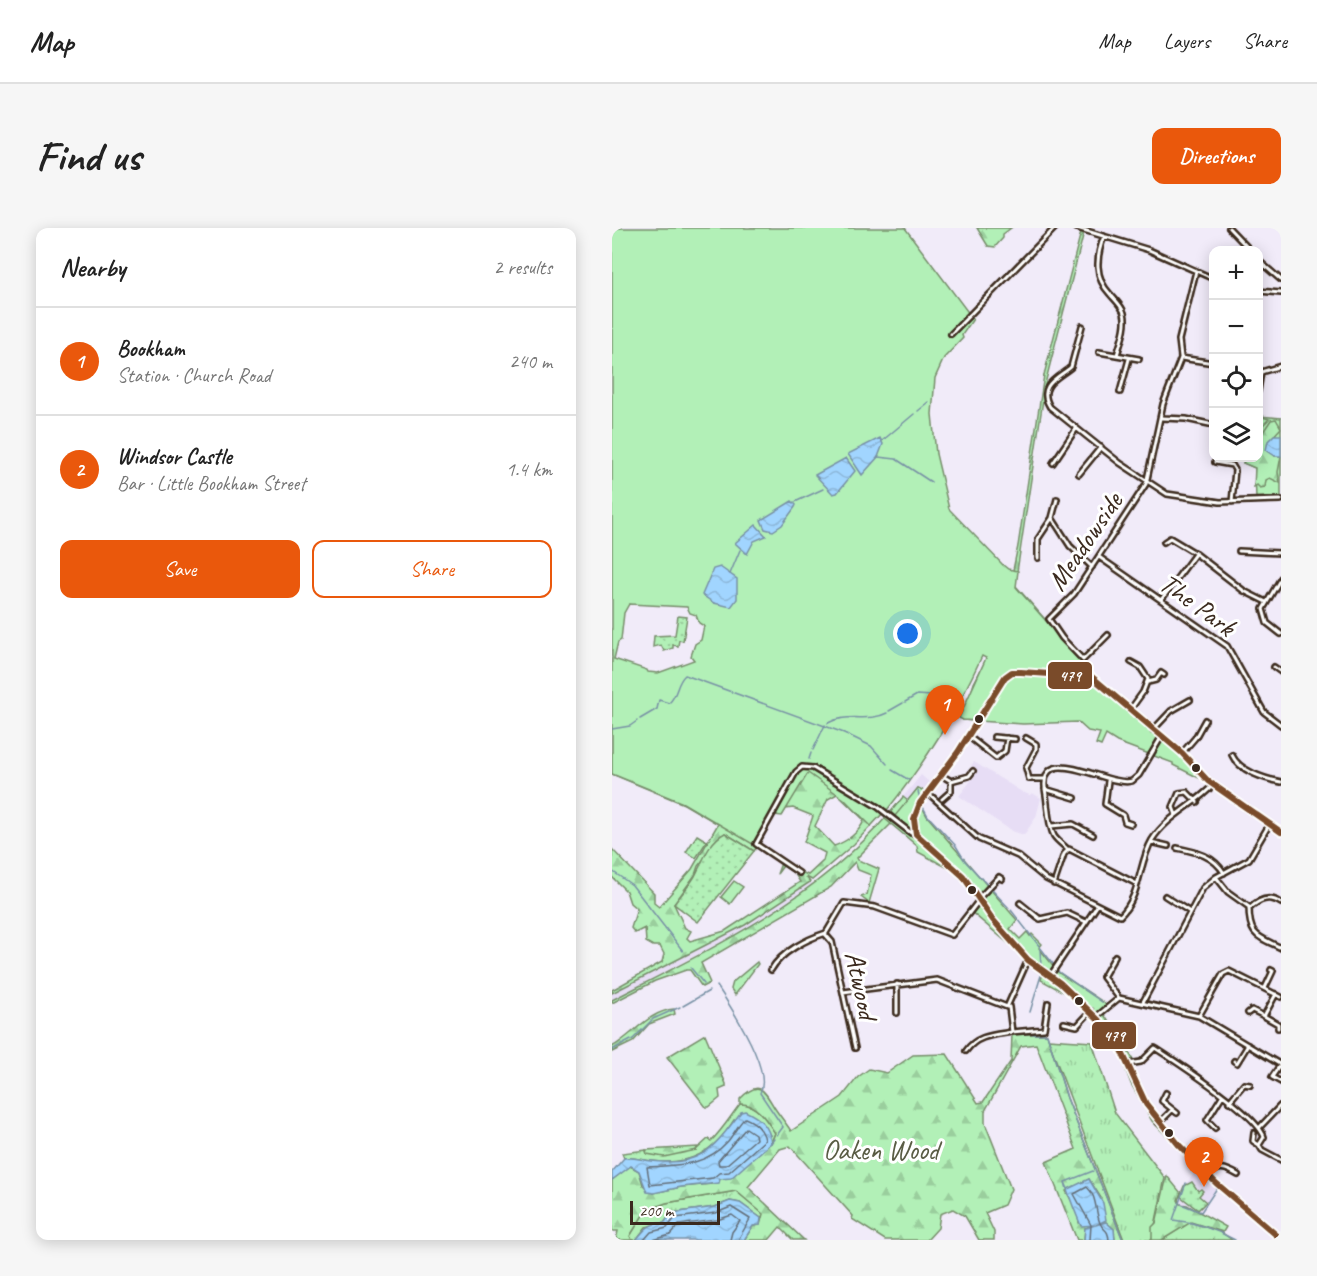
<!DOCTYPE html>
<meta charset="utf-8">
<style>
:root{--surface:#fff;--page:#f6f6f6;--text:#222;--muted:#767676;--line:#e0e0e0;--accent:#ea580c}
body{margin:0;font-family:Caveat,sans-serif;background:var(--page);color:var(--text)}
.controls{position:absolute;right:18px;top:18px;display:grid;overflow:hidden;border-radius:12px;box-shadow:0 3px 15px #0003}
.controls button{width:54px;height:54px;display:grid;place-items:center;padding:0;border:0;border-bottom:2px solid var(--line);background:var(--surface);color:var(--text);font:30px sans-serif}
.scale{position:absolute;left:18px;bottom:15px;width:90px;box-sizing:border-box;padding-left:6px;border:3px solid #3b2a1e;border-top:0;font-size:16px;line-height:21px;white-space:nowrap;color:#3b2a1e;-webkit-text-stroke:4px #fff;paint-order:stroke}
.you{position:absolute;left:296px;top:406px;width:21px;height:21px;margin:-15px;border:4px solid #fff;border-radius:50%;background:#1a73e8;box-shadow:0 0 0 9px #1a73e833}
.badge{display:grid;place-items:center;width:39px;height:39px;border-radius:50%;background:var(--accent);color:#fff;font-size:20px;font-weight:700}
.pin{position:absolute;translate:-50% -50px;filter:drop-shadow(0 2px 3px #0008)}
.pin::after{content:'';position:absolute;top:32px;width:21px;height:18px;background:inherit;clip-path:polygon(0 0,100% 0,50% 100%)}
.list{margin:0;padding:0;list-style:none}
h2{display:flex;justify-content:space-between;align-items:center;height:78px;margin:0;padding:0 24px;font-size:26px}
h2 small{font-size:20px;font-weight:400;color:var(--muted)}
.list li{display:grid;grid-template-columns:39px 1fr auto;gap:18px;align-items:center;box-sizing:border-box;height:108px;padding:0 24px;border-top:2px solid var(--line)}
.list b{display:block;font-size:22px;white-space:nowrap}
.list p{margin:0;font-size:20px;white-space:nowrap;color:var(--muted)}
.list em{font-size:20px;font-style:normal;color:var(--muted)}
.actions{display:flex;gap:12px;padding:18px 24px}
.actions a{flex:1;padding:14px 0;border:2px solid var(--accent);border-radius:12px;text-align:center;font-size:21px;color:var(--accent)}
.actions .main{background:var(--accent);color:#fff}
.icon{flex:none;width:33px;height:33px;fill:none;stroke:currentColor;stroke-width:2;stroke-linecap:round;stroke-linejoin:round}
.map{position:relative;flex:none;width:669px;height:1012px;overflow:hidden;border-radius:12px}
header{display:flex;align-items:center;gap:36px;box-sizing:border-box;height:84px;padding:0 30px;background:var(--surface);border-bottom:2px solid var(--line)}
header strong{font-size:28px}
nav{display:flex;gap:33px;margin-inline-start:auto;font-size:21px}
.intro{display:flex;align-items:center;justify-content:space-between;box-sizing:border-box;height:144px;padding:0 36px}
h1{margin:0;font-size:42px}
.button{padding:15px 27px;border-radius:12px;background:var(--accent);color:#fff;font-size:21px;font-weight:700}
main{display:flex;gap:36px;padding:0 36px}
aside{flex:1;background:var(--surface);border-radius:12px;box-shadow:0 3px 15px #0003}
.map>svg:first-child{display:block}
.built{fill:#e7ddf5}
.grass{fill:url(#grass-tufts);stroke:#768d6a;stroke-width:1.5}
.forest{fill:url(#forest-firs);stroke:#768d6a;stroke-width:1.5;fill-rule:evenodd}
.park{fill:#b2f0b7;stroke:#768d6a;stroke-width:1.5;fill-rule:evenodd}
.garden{fill:url(#garden-dots);stroke:#768d6a;stroke-width:1.5}
.water{fill:url(#water-waves);stroke:#7891a5;stroke-width:1.5}
.lines{fill:none;stroke-linecap:round;stroke-linejoin:round}
.shore{stroke:#646e78;stroke-width:1.5}
.stream{stroke:#7891a5;stroke-width:1.5}
.minor-casing{stroke:#3b2a1e;stroke-width:8}
.minor{stroke:#fff;stroke-width:3}
.bus-1-casing{stroke:#fff;stroke-width:10}
.bus-1{stroke:#7a4b2a;stroke-width:6}
.bus-dot{fill:#3b2a1e;stroke:#fff;stroke-width:2}
.labels{text-anchor:middle;stroke-width:6;stroke-linejoin:round;paint-order:stroke}
.street-label{font-size:28px;fill:#3b2a1e;stroke:#fff}
.park-label{font-size:28px;fill:#595c44;stroke:#fff}
.line-badge{stroke:#fff;stroke-width:2}
.badge-label{font-size:16px;text-anchor:middle;font-weight:bold;fill:#fff}
</style>
<header>
<strong>Map</strong>
<nav><a>Map</a><a>Layers</a><a>Share</a></nav>
</header>
<div class="intro"><h1>Find us</h1><a class="button">Directions</a></div>
<main>
<aside>
<h2>Nearby<small>2 results</small></h2>
<ul class="list">
<li><span class="badge">1</span><div><b>Bookham</b><p>Station · Church Road</p></div><em>240 m</em></li>
<li><span class="badge">2</span><div><b>Windsor Castle</b><p>Bar · Little Bookham Street</p></div><em>1.4 km</em></li>
</ul>
<div class="actions"><a class="main">Save</a><a>Share</a></div>
</aside>
<div class="map">
<svg width="669" height="1012" viewBox="0 0 669 1012">
<defs>
<pattern id="grass-tufts" width="24" height="20" patternUnits="userSpaceOnUse" patternTransform="scale(1.5)"><rect width="24" height="20" fill="#b2f0b7"/><path d="M3 7l-1-3M5 7V3M7 7l1-3M15 17l-1-3M17 17v-4M19 17l1-3" fill="none" stroke="#9ace9d"/></pattern>
<pattern id="forest-firs" width="22" height="20" patternUnits="userSpaceOnUse" patternTransform="scale(1.5)"><rect width="22" height="20" fill="#b2f0b7"/><path d="M5 1l3.5 6h-7zM16 11l3.5 6h-7z" fill="#9ace9d"/></pattern>
<pattern id="garden-dots" width="8" height="8" patternUnits="userSpaceOnUse" patternTransform="scale(1.5)"><rect width="8" height="8" fill="#b2f0b7"/><path d="M2 2h.1M6 6h.1" fill="none" stroke="#9ace9d" stroke-width="1.8" stroke-linecap="round"/></pattern>
<pattern id="water-waves" width="16" height="10" patternUnits="userSpaceOnUse" patternTransform="scale(1.5)"><rect width="16" height="10" fill="#a1d5ff"/><path d="M0 5q4-4 8 0t8 0" fill="none" stroke="#8cb7da"/></pattern>
</defs>
<rect width="100%" height="100%" fill="#f1ebf9"/>
<filter id="ink" filterUnits="userSpaceOnUse"><feTurbulence type="fractalNoise" baseFrequency=".0167" numOctaves="2"/><feDisplacementMap in="SourceGraphic" scale="12" xChannelSelector="R" yChannelSelector="G"/><feConvolveMatrix kernelMatrix="1 2 1 2 8 2 1 2 1" color-interpolation-filters="sRGB"/></filter>
<g filter="url(#ink)">
<path class="built" d="M362,534L410,564L418,567L420,565L429,570L424,589L412,607L400,603L347,568L365,545L359,537Z
M309,547L319,556L313,563L306,560L296,573L291,569Z
M198,654L203,657L151,692L0,772V765L133,697Z
M586,940L605,960L589,983L569,976L566,972L568,964Z"/>
<path class="grass" d="M647,188L669,190V270L644,271L643,240L631,235L634,230H646Z
M436,811L480,814L503,885L553,950L540,1012H512Z
M128,876C144,875 155,892 163,905L159,915L158,907L122,892C102,924 78,938 40,933C30,932 23,929 12,930L10,925L34,922L35,926L84,922L96,911L99,913C111,901 118,889 128,876Z
M124,963L152,986L149,990L128,975L118,973L103,979L60,985L52,995L34,999L24,1012H20L18,1008L34,982L54,975Z
M578,994L609,1004L620,1012H550Z"/>
<path class="forest" d="M365,0H399L391,6V10L383,19L376,18Z
M469,4H472L434,152L403,357L480,445L404,442L362,493L351,492L362,455L388,405L406,318L432,147Z
M647,188L657,191L651,197L649,207L659,192L664,191L669,200L657,213L663,228H669L666,244L668,255L658,250L654,252L653,259L648,260L645,257L642,259L643,240L631,235L634,230H646Z
M0,499L145,619L142,623L113,605L86,638L83,647L62,676L73,700L79,703L75,710L78,713L113,703L188,654L183,646L171,638L165,646L169,635L196,647L211,633L213,625L192,614L201,588L181,580L174,581L170,588L185,546L202,543L271,585L242,616L200,652L194,649L198,654L133,697L0,765V762L50,734L52,726L48,718H41L34,714L33,700L23,705L19,700L25,681L18,675L14,663L0,649V621L42,665V675L47,679L80,641L106,596L72,576L0,546ZM225,566L252,592C248,604 234,614 222,618L203,598L216,571Z
M306,560L314,564L307,573L295,608L279,596L245,630L246,632L267,641L257,675L249,669L255,667L259,647L246,642L243,634L219,659L89,735L98,755L90,759L78,742H74L43,753L0,775V772C109,716 213,668 291,569L296,573Z
M145,734L146,736L123,767L119,761L121,754Z
M62,781L63,786L37,796L21,814L0,824V819C21,807 37,783 62,781Z
M93,806L114,856V859L107,862L108,870L97,879H94L55,829Z
M400,806H435L455,870L511,1012H503L502,1001L494,994L473,1000L472,1012H465L434,934L464,921L424,816L409,818L373,883V895L399,961L392,977L373,985L382,1004V1012H367L353,988L341,981L328,986L326,1000L315,1012H273L240,991L241,988L178,918L168,921L136,959L192,1012H181L168,999L157,1012H132L141,998L148,997L151,986L124,963L54,975L34,982L18,1008L20,1012H4L6,1003H0V952L18,938L27,943L31,957L42,965L69,959L100,956L159,915L163,905C155,893 145,875 128,876V871C146,852 151,860 162,879C167,887 174,895 179,903L230,869L246,849L257,841L275,845L301,827L335,826L366,875L371,874L399,833ZM477,951L489,970L467,994V986L454,963Z
M86,919L84,922L52,929L35,926L34,922Z
M555,948L569,965L566,972L568,976L575,977L614,999L611,1004L579,994L550,1012H540V999L544,995Z"/>
<path class="park" d="M0,0H293L361,91L350,107L351,110L332,130L323,150L320,186L324,226L337,281L391,337L396,341L406,343L404,359L480,445L479,450L566,524L589,551L561,537V535L505,514L494,507L489,518L484,516L488,505L476,503L466,494L411,496L351,492L347,490L374,430L370,428C343,486 315,532 275,582L203,540L202,543L271,585L259,598L232,571L196,545L170,588L162,587L144,618L71,575L0,546ZM17,376L75,379L78,385L84,387L87,395L92,398L89,412L83,416L79,428L82,432L46,445L36,444L35,442L2,431L6,414L9,412L12,385Z
M306,560L314,564L307,573L315,588L405,692L398,701L408,711L415,704L418,708L420,706L430,716L427,720L447,745L494,776L489,782L523,834L514,837C529,881 560,914 592,947L540,893L519,856L503,814L496,805L455,766L429,752L431,745L357,682L365,669L340,642L306,624L305,618L273,591L279,584L283,588Z
M122,653L131,659L118,676L109,669Z"/>
<path class="garden" d="M66,388L75,389L71,413L67,412L66,418L61,417V420L52,423L49,417L41,419L42,408L63,407Z
M113,605L142,623L86,694L62,676C69,667 77,658 83,648C91,633 97,613 113,605Z
M85,607L95,613L84,630L74,624Z
M580,954L586,963L589,961L591,963L587,968L594,974L586,982L568,968L572,958Z"/>
<path class="water" d="M662,207H669V228H663L654,222L656,213Z
M268,210L271,216L266,229L250,247L236,226Z
M234,230L243,243L225,265L221,266L203,247Z
M180,273L184,277L183,279L170,297L161,303L153,301L149,292Z
M144,297L154,308L142,313L135,326L123,315Z
M108,339L125,351V371L119,379L102,375L90,367L101,341Z
M133,883C148,890 158,898 159,915L119,950L108,951L107,955L69,959L42,965L35,964L27,943L19,938L0,952V944L12,930C23,929 30,932 40,933C90,939 102,919 129,884Z
M477,951L491,975L494,992L484,997L469,998C463,983 457,970 453,954L456,961Z
M118,973L128,975L149,990L148,997L141,998L132,1012H24C32,1002 38,994 52,995L60,985L103,979Z
M494,994L502,1001L503,1012H472L473,1000Z"/>
<g class="lines">
<path class="shore" d="M133,890C143,894 151,901 153,912L117,944L107,945L101,950L38,957L35,939C67,937 93,939 116,913C122,906 126,896 133,890Z
M134,900L143,906L144,911L114,937H107L106,933Z
M32,1012L39,1004L55,1000L63,990L104,985L119,979L138,991L126,1012
M41,1012L58,1007L67,997L105,992L120,987L128,993L120,1004L118,1012
M478,1012L479,997L462,966L475,959C485,968 483,983 488,995C492,1004 496,1000 497,1012"/>
<path class="stream" d="M306,183L317,174
M270,213L302,186
M266,229L284,231L319,254
M183,274L211,261
M118,346L128,322
M293,474L305,467L334,469
M277,483L291,475
M28,491L45,481L47,472L57,475C66,467 64,455 73,447L232,505L259,518L275,536
M216,495C235,484 256,495 275,485
M0,501L18,498L25,493
M201,522L213,497
M197,531L199,525
M280,542L297,552
M306,563L308,572
M310,577L316,588L344,618L353,633L397,680
M0,643L20,657L71,723
M399,682L442,737
M428,721L429,738
M79,740L92,756
M444,742L490,774
M105,758C119,779 161,842 148,865L171,899L165,907
M71,778L97,763
M418,784L430,744
M420,806H435L455,870L511,1012
M0,822L21,811L41,791L68,779
M159,915L162,911
M453,954L481,943
M574,955L561,992C583,994 603,1001 623,1012
M569,976L589,984L605,960"/>
<defs>
<path id="minor" d="M465,0L537,22L602,51
M617,0L638,22
M492,8C484,29 482,49 498,66C503,72 510,78 512,85C516,97 508,116 505,127
M646,32L669,52
M646,63L669,65
M470,98L459,139C448,149 424,157 438,179L508,235L555,266L608,274L669,272
M339,106L443,0
M487,124L527,131
M569,129L567,112L584,43
M569,130L602,135
M649,144L669,138
M646,163L649,144
M508,164L517,131
M550,190L574,191L602,197
M603,234L620,237L623,242L620,274
M441,235L464,201
M467,246L489,219
M445,271L440,290L458,318L480,339
M552,314L558,310L583,325L632,363L654,374
M627,323L669,325
M487,329L615,418L652,484L669,497
M426,330V311L440,290
M669,350L651,381L655,395L669,406
M549,372L583,326
M496,407L471,432L450,410L437,391L462,366L534,256L551,176L569,130
M662,439L669,444
M536,454L544,452L549,445L552,447
M518,482L531,464L536,451L528,439L519,434
M541,502L559,483L578,472
M356,508L384,530L393,523L395,510
M382,509L403,511
M414,510L424,516V521L414,540L417,551H432
M570,525L583,510L593,492
M620,527C627,543 653,551 669,554
M329,547L339,553L357,548L361,543
M496,553L493,576L511,587L513,594L519,596
M433,561L463,570
M316,565L367,611L406,628L434,651L508,688C529,668 526,636 540,612C555,588 583,577 601,557
M330,571L339,563V554
M564,587L561,579L567,565L575,564L585,574
M439,598L461,596L481,607
M669,604L596,553L570,525L480,449L409,444H400L393,449L346,524L308,575L302,591L304,606L351,648L381,692L416,732L448,755L502,807L534,876L567,917L604,955L669,1011
M539,614L556,618
M565,620C584,624 601,627 612,645
M456,622C452,617 446,614 442,608C436,597 436,580 434,567C423,509 495,560 520,553L527,547L550,508
M187,645L144,616L184,544L190,539L201,540L266,579L299,605L304,606
M604,649L616,664L637,679C637,708 645,708 669,720
M442,656L452,626L457,621L525,656
M553,668L578,684
M367,670L387,649L390,651
M408,675L428,691L455,685L474,694
M637,681C647,671 657,667 669,675
M213,706L220,714L243,820
M503,728L491,749L507,770
M159,742C169,724 195,711 214,705L232,675L263,679L340,707L368,671
M438,748L485,678
M653,760L661,743L659,742
M231,764L325,752L395,779L416,732
M531,774L591,660L604,649L637,631L657,597
M397,779L400,804L432,801L436,775
M285,785V756
M636,785L640,782L652,788L664,766
M587,788L611,746L617,743L669,769
M652,788L666,796V800
M484,789L507,770L587,788L669,837
M452,795L465,798L479,783
M354,823C365,807 382,807 400,804
M622,833L625,835L636,817
M516,836L529,834L543,820C566,835 645,886 652,909L647,917L650,922L669,932
M668,837L660,849L669,854
M554,865L550,873L565,885
M617,874L632,856L638,857
M547,895L560,882
M603,900L595,892L610,868
M647,900L668,878
M642,905L641,913L647,917
M596,947C606,937 614,940 626,947"/>
</defs>
<use href="#minor" class="minor-casing"/>
<use href="#minor" class="minor"/>
<defs>
<path id="bus-1" d="M669,604L596,553L570,525L480,449L409,444H400L393,449L346,524L308,575L302,591L304,606L351,648L381,692L416,732L448,755L502,807L534,876L567,917L604,955L669,1011"/>
</defs>
<use href="#bus-1" class="bus-1-casing"/>
<use href="#bus-1" class="bus-1"/>
</g>
</g>
<g class="bus-dot">
<circle cx="367" cy="491" r="5"/>
<circle cx="584" cy="540" r="5"/>
<circle cx="360" cy="662" r="5"/>
<circle cx="467" cy="773" r="5"/>
<circle cx="557" cy="905" r="5"/>
</g>
<g class="labels">
<g class="street-label">
<text transform="translate(472 313) rotate(-56)" y="10">Meadowside</text>
<text transform="translate(586 376) rotate(36)" y="10">The Park</text>
<text transform="translate(250 757) rotate(78)" y="10">Atwood</text>
</g>
<g class="park-label">
<text x="269" y="931">Oaken Wood</text>
</g>
</g>
<g class="line-badge">
<rect x="435" y="433" width="46" height="29" rx="6" fill="#7a4b2a"/>
<rect x="479" y="793" width="46" height="29" rx="6" fill="#7a4b2a"/>
</g>
<g class="badge-label">
<text x="458" y="453">479</text>
<text x="502" y="813">479</text>
</g>
</svg>
<div class="controls">
<button>+</button>
<button>−</button>
<button><svg class="icon" aria-label="locate" viewBox="0 0 24 24"><circle cx="12" cy="12" r="6"/><path d="M12 2v4M12 18v4M2 12h4M18 12h4"/></svg></button>
<button><svg class="icon" aria-label="layers" viewBox="0 0 24 24"><path d="M12 4l9 5-9 5-9-5zM3 14l9 5 9-5"/></svg></button>
</div>
<div class="scale">200 m</div>
<div class="you"></div>
<div class="pin badge" style="left:333px;top:507px">1</div>
<div class="pin badge" style="left:592px;top:959px">2</div>
</div>
</main>
